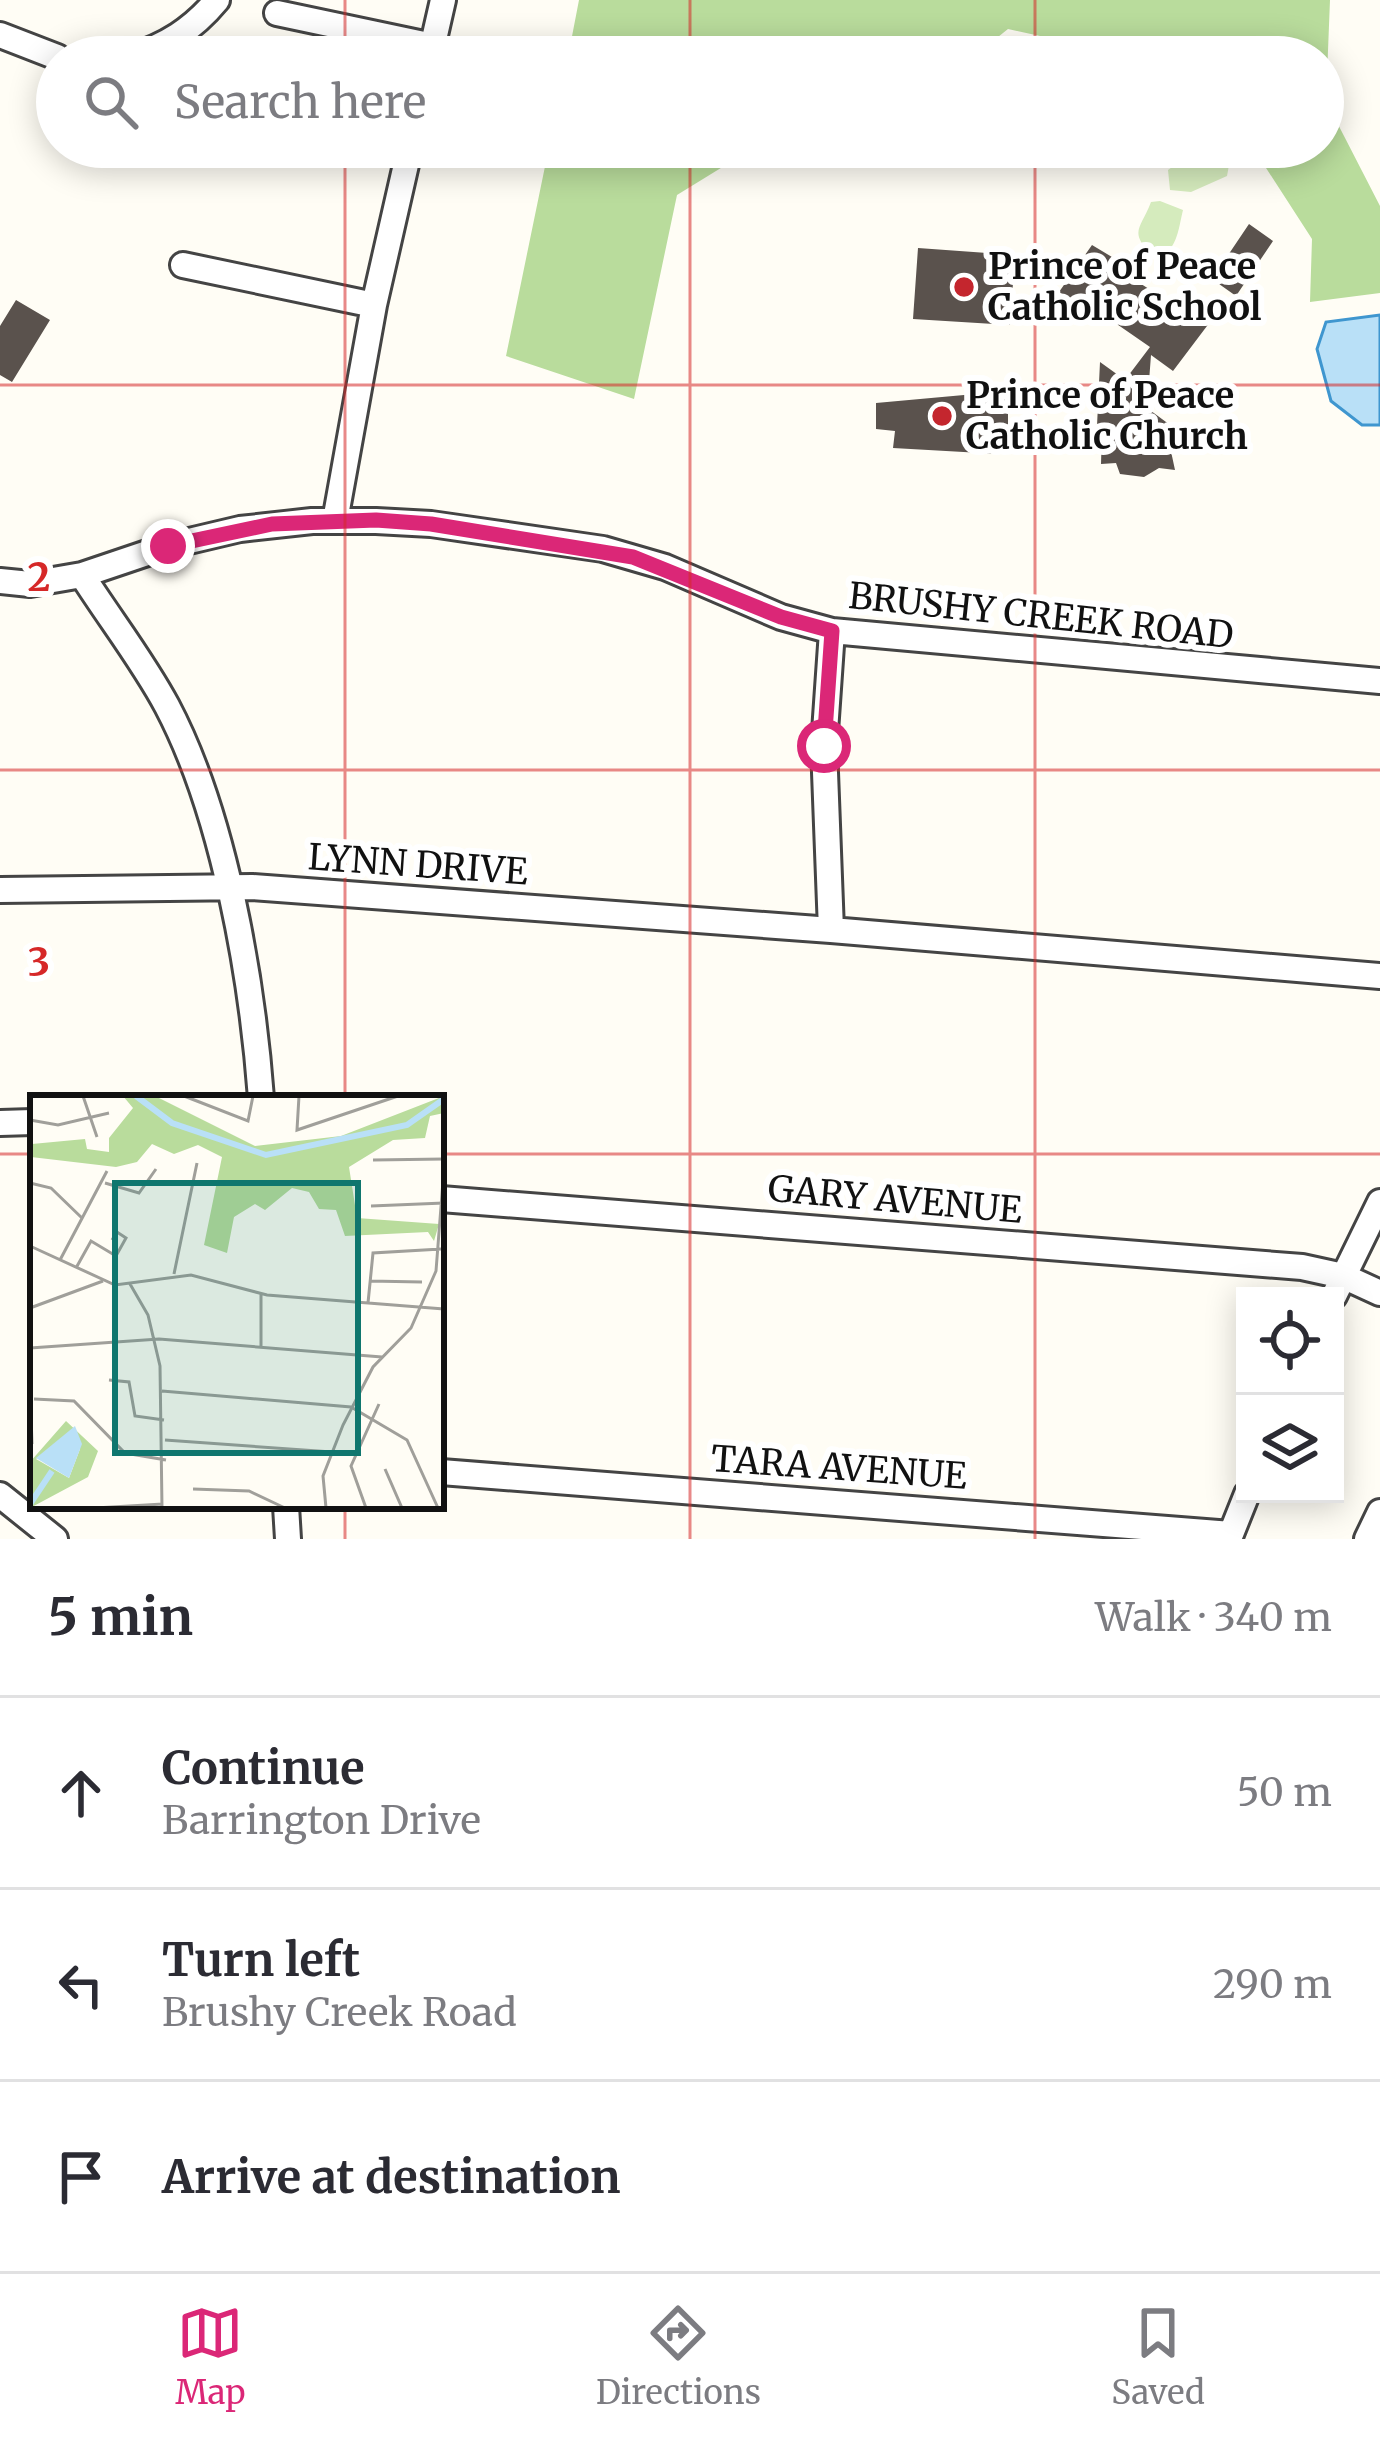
<!DOCTYPE html>
<meta charset="utf-8">
<style>
:root{--surface:#fff;--page:#f7f7f7;--text:#2b2b33;--muted:#7c7c81;--line:#e1e1e2;--accent:#db2777}
body{margin:0;font-family:Merriweather,serif;background:var(--page);color:var(--text)}
.controls{position:absolute;right:36px;bottom:36px;display:grid;overflow:hidden;border-radius:0px;box-shadow:0 6px 30px #0003}
.controls button{width:108px;height:108px;display:grid;place-items:center;padding:0;border:0;border-bottom:3px solid var(--line);background:var(--surface);color:var(--text);font:60px sans-serif}
.stop{position:absolute;width:36px;height:36px;margin:-27px;border:9px solid #db2777;border-radius:50%;background:#fff}
.stop.end{background:#db2777;border-color:#fff;box-shadow:0 3px 12px #0008}
.list{margin:0;padding:0;list-style:none}
h2{display:flex;justify-content:space-between;align-items:center;height:156px;margin:0;padding:0 48px;font-size:51px}
h2 small{font-size:39px;font-weight:400;color:var(--muted)}
.list li{display:grid;grid-template-columns:78px 1fr auto;gap:36px;align-items:center;box-sizing:border-box;height:192px;padding:0 48px;border-top:3px solid var(--line)}
.list b{display:block;font-size:45px;white-space:nowrap}
.list p{margin:0;font-size:39px;white-space:nowrap;color:var(--muted)}
.list em{font-size:39px;font-style:normal;color:var(--muted)}
.icon{flex:none;width:66px;height:66px;fill:none;stroke:currentColor;stroke-width:2;stroke-linecap:round;stroke-linejoin:round}
.map{position:relative;flex:none;width:1380px;height:1539px;overflow:hidden}
.search{position:absolute;background:var(--surface);box-shadow:0 6px 30px #0003;left:36px;right:36px;top:36px;height:132px;display:flex;align-items:center;gap:30px;box-sizing:border-box;padding:0 42px;border-radius:66px;color:var(--muted);font-size:45px}
.sheet{height:732px;background:var(--surface)}
nav{display:flex;justify-content:space-around;align-items:center;box-sizing:border-box;height:168px;border-top:3px solid var(--line);background:var(--surface);font-size:33px;color:var(--muted)}
nav a{display:grid;justify-items:center;gap:6px}
nav .on{color:var(--accent)}
.map>svg:first-child{display:block}
.green{fill:#d5ebbd}
.forest{fill:#b9dc9c}
.water{fill:#b9e0f7;stroke:#3f96cf;stroke-width:3}
.building{fill:#5a524d}
.lines{fill:none;stroke-linecap:round;stroke-linejoin:round}
.minor-casing{stroke:#444;stroke-width:30}
.minor{stroke:#fff;stroke-width:24}
.route{stroke:#db2777;stroke-width:15}
.grid{fill:none;stroke:#d62828;stroke-width:3;stroke-opacity:0.55}
.poi-dot{fill:#c4262e;stroke:#fff;stroke-width:4.5}
.labels{text-anchor:middle;stroke-width:12;stroke-linejoin:round;paint-order:stroke}
.poi-label{font-size:36px;font-weight:bold;fill:#111;stroke:#fff;text-anchor:start}
.street-label{font-size:36px;fill:#111;stroke:#fff}
.inset-river{fill:none;stroke:#b9e0f7;stroke-width:6}
.inset-road{fill:none;stroke:#a09f9a;stroke-width:3}
.view{fill:#0f766e;fill-opacity:0.15;stroke:#0f766e;stroke-width:6}
.inset-edge{fill:none;stroke:#111;stroke-width:6}
.grid-label{font-size:39px;text-anchor:middle;font-weight:bold;fill:#d62828;stroke:#fff;stroke-width:12;stroke-linejoin:round;paint-order:stroke}
</style>
<div class="map">
<svg width="1380" height="1539" viewBox="0 0 1380 1539">
<rect width="100%" height="100%" fill="#fffdf5"/>
<path class="green" d="M1220,155L1229,165L1227,176L1191,192L1170,190L1168,170L1183,159Z
M1160,201L1183,210C1178,230 1177,257 1152,255C1128,231 1141,229 1151,202Z"/>
<path class="forest" d="M579,0H1330L1326,101L1380,206V293L1310,302L1312,239L1257,154L1163,147H1323V57H1108L1104,50L1008,29L973,57H568Z
M549,147H755L677,195L634,399L506,356Z"/>
<path class="water" d="M1380,315V425H1362L1331,401L1317,349L1326,322Z"/>
<path class="building" d="M1249,224L1273,241L1236,296L1212,279Z
M1092,245L1112,257L1108,263L1190,315L1194,310L1210,322L1173,371L1151,355L1147,408L1181,433L1169,442L1175,470L1159,468L1144,477L1120,474L1116,463L1101,464L1102,429L1097,426L1100,362L1125,380L1150,347L1082,300L1078,305L1059,292Z
M918,248L1015,255L1010,325L913,319Z
M16,300L50,320L12,382L0,375V326Z
M1008,391V437L1001,436L999,454L893,448L895,431L876,429V403Z"/>
<g class="lines">
<defs>
<path id="minor" d="M277,13L433,46
M0,35L57,57
M130,57C166,46 193,29 217,0
M430,57L443,0
M183,265L374,305
M335,521L374,305L410,147
M82,575C110,619 143,661 167,706C224,814 252,977 261,1098
M0,581L30,584L82,575L168,546L240,529L312,521H376L431,524L603,549L665,567L781,617L832,631L1380,681
M0,890L252,887L831,930L1380,976
M831,930L824,746L832,631
M0,1123L33,1122
M441,1199L1302,1267L1343,1276L1380,1293
M1334,1296L1380,1202
M441,1472L1231,1534
M0,1495L55,1539
M286,1506L288,1539
M1229,1539L1247,1494
M1367,1539L1380,1512"/>
</defs>
<use href="#minor" class="minor-casing"/>
<use href="#minor" class="minor"/>
</g>
<g class="lines">
<path class="route" d="M168,546L272,524L376,520L431,524L633,557L781,617L832,631L824,746"/>
</g>
<path class="grid" d="M345,0V57M690,0V57M1035,0V57M345,147V1098M690,147V1539M1035,147V1539M0,385H1380M0,770H1380M0,1154H33M441,1154H1380M345,1506V1539"/>
<g class="poi-dot">
<circle cx="964" cy="287" r="12"/>
<circle cx="942" cy="416" r="12"/>
</g>
<g class="labels">
<g class="poi-label">
<text x="988" y="279">Prince of Peace<tspan x="988" dy="41">Catholic School</tspan></text>
<text x="966" y="408">Prince of Peace<tspan x="966" dy="41">Catholic Church</tspan></text>
</g>
<g class="street-label">
<text transform="translate(1041 615) rotate(6)" y="13">BRUSHY CREEK ROAD</text>
<text transform="translate(418 864) rotate(4)" y="13">LYNN DRIVE</text>
<text transform="translate(895 1199) rotate(5)" y="13">GARY AVENUE</text>
<text transform="translate(839 1467) rotate(4)" y="13">TARA AVENUE</text>
</g>
</g>
<g transform="translate(30 1095)">
<rect width="414" height="414" fill="#fffdf5"/>
<path d="M93,1H125L225,51L311,41L414,1V18L400,21L395,43L363,45L319,72L327,123L409,129L404,146L398,137L315,141L306,115L289,114L279,97L262,93L235,115L225,109L204,122L197,158L174,150L192,62L168,50L144,59L122,49L107,67L86,72L1,62L2,49L55,44L57,54L79,57V43L103,13ZM36,326L68,356L58,382L0,413V367ZM37,341L50,354L39,383L6,364Z" fill="#b9dc9c" fill-rule="evenodd"/>
<path d="M45,331L52,349L39,383L6,363Z" fill="#b9e0f7"/>
<path class="inset-river" d="M106,1L142,28L236,60L377,30L414,4M0,409L22,376"/>
<path class="inset-road" d="M53,1L67,42M154,1L218,26L223,1M269,1L267,35L368,1M0,25L28,30L79,18M343,65L414,64M0,88L21,93L53,124M75,88L109,98L126,74M341,111L414,108M0,151L85,190L161,180L237,200L414,214M30,165L77,76M46,173L61,146L86,161L96,143L87,137L82,145M144,179L167,68M339,186L392,187M100,189L118,220L130,271L132,413M338,208L343,158L411,154M0,213L73,186M231,251V199M0,253L129,244L352,262M79,285L99,287L105,321L134,325M0,291L2,349M132,296L321,312L377,345L408,413M4,304L44,306L95,358L136,365M135,345L302,357M355,374L372,413M163,394L219,396L255,413M65,413L133,409M296,413L293,381L313,330L343,272L381,233L406,176L414,73M336,413L321,371L349,309"/>
<path class="view" d="M85,88H328V358H85Z"/>
<rect width="414" height="414" class="inset-edge"/>
</g>
<g class="grid-label">
<text x="39" y="591">2</text>
<text x="39" y="976">3</text>
</g>
</svg>
<div class="controls">
<button><svg class="icon" aria-label="locate" viewBox="0 0 24 24"><circle cx="12" cy="12" r="6"/><path d="M12 2v4M12 18v4M2 12h4M18 12h4"/></svg></button>
<button><svg class="icon" aria-label="layers" viewBox="0 0 24 24"><path d="M12 4l9 5-9 5-9-5zM3 14l9 5 9-5"/></svg></button>
</div>
<div class="stop" style="left:824px;top:746px"></div>
<div class="stop end" style="left:168px;top:546px"></div>
<div class="search"><svg class="icon" aria-label="search" viewBox="0 0 24 24"><circle cx="10" cy="10" r="6"/><path d="M15 15l6 6"/></svg>Search here</div>
</div>
<section class="sheet">
<h2>5 min<small>Walk · 340 m</small></h2>
<ul class="list">
<li><svg class="icon" aria-label="ahead" viewBox="0 0 24 24"><path d="M12 20V5M6 11l6-6 6 6"/></svg><div><b>Continue</b><p>Barrington Drive</p></div><em>50 m</em></li>
<li><svg class="icon" aria-label="left" viewBox="0 0 24 24"><path d="M17 20v-9H6M10 6l-5 5 5 5"/></svg><div><b>Turn left</b><p>Brushy Creek Road</p></div><em>290 m</em></li>
<li><svg class="icon" aria-label="arrive" viewBox="0 0 24 24"><path d="M6 21V4h12l-3 4 3 4H6"/></svg><div><b>Arrive at destination</b></div></li>
</ul>
</section>
<nav>
<a class="on"><svg class="icon" aria-label="map" viewBox="0 0 24 24"><path d="M3 6l6-2 6 2 6-2v14l-6 2-6-2-6 2zM9 4v14M15 6v14"/></svg>Map</a>
<a><svg class="icon" aria-label="directions" viewBox="0 0 24 24"><path d="M12 3l9 9-9 9-9-9zM9 14v-3h6M13 9l2 2-2 2"/></svg>Directions</a>
<a><svg class="icon" aria-label="saved" viewBox="0 0 24 24"><path d="M7 4h10v16l-5-4-5 4z"/></svg>Saved</a>
</nav>
